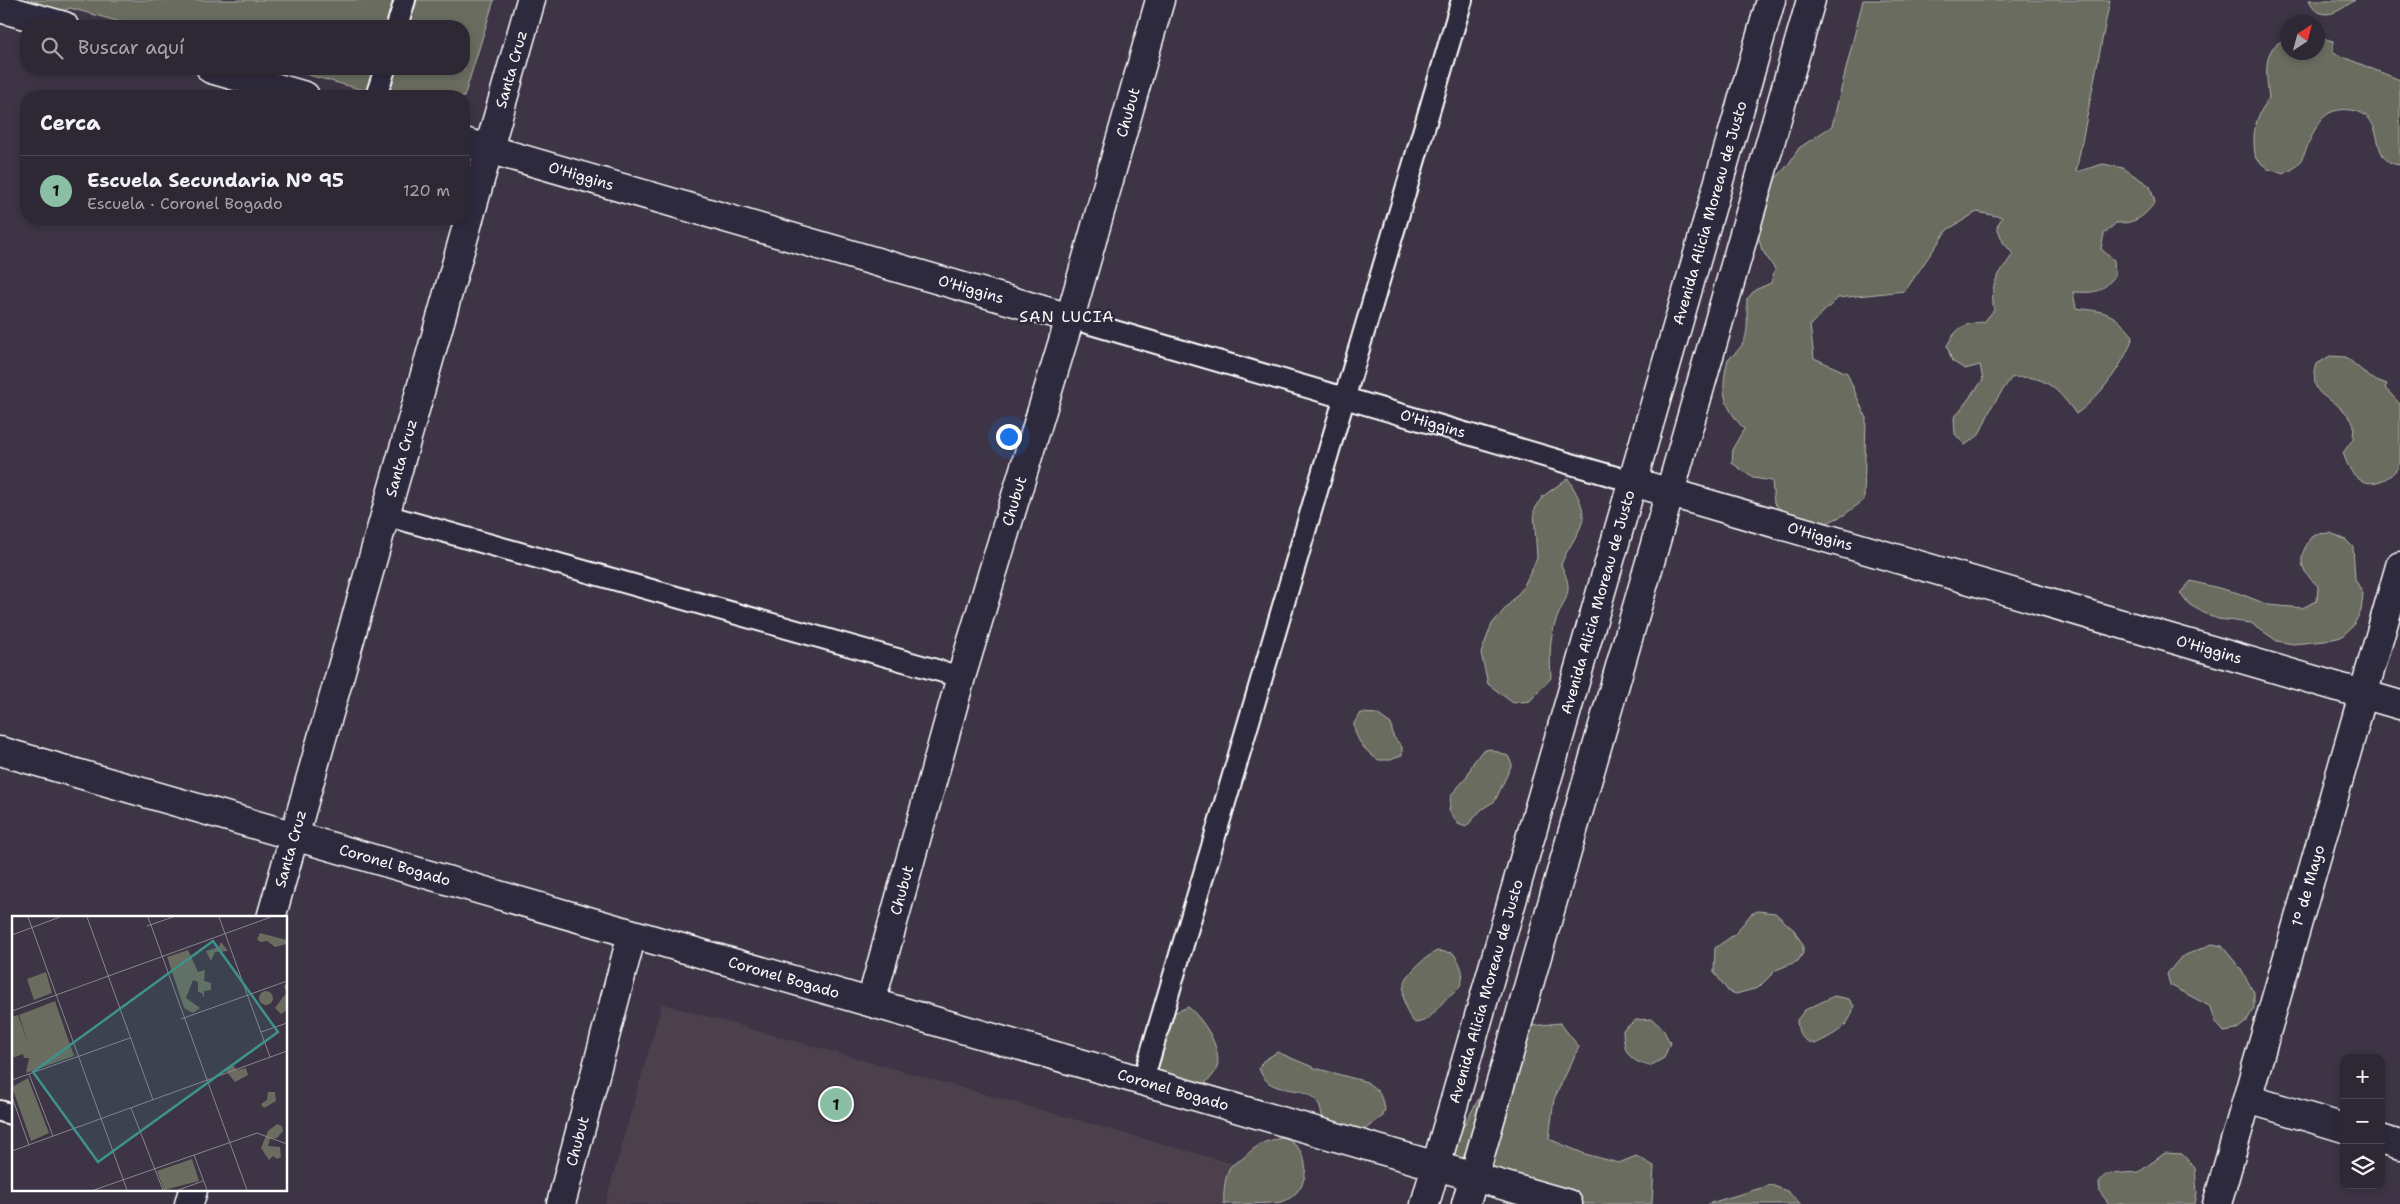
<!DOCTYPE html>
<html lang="es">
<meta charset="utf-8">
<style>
:root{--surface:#2e2734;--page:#3a3340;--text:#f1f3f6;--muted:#a7a5ac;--line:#49444f;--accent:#8abfa5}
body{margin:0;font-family:"Shantell Sans",sans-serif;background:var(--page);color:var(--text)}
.controls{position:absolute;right:15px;bottom:15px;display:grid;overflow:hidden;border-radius:10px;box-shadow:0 2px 8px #0003}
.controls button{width:45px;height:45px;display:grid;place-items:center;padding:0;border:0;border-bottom:1px solid var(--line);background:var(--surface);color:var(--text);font:25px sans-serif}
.compass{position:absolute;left:2280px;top:15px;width:45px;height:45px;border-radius:50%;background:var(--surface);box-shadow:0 2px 8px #0003;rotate:36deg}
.you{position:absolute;left:1008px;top:436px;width:18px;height:18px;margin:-12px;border:4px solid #fff;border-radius:50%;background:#1a73e8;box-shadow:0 0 0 8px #1a73e833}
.badge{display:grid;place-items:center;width:32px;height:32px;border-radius:50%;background:var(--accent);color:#111;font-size:16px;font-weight:700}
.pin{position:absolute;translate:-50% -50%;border:2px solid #fff;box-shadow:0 1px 5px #0006}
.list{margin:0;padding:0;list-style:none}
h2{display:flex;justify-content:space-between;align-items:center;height:65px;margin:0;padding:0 20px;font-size:21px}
h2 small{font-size:16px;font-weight:400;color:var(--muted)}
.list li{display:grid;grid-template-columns:32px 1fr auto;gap:15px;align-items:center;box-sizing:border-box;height:70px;padding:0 20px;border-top:1px solid var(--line)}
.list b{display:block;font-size:19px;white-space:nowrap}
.list p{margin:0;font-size:16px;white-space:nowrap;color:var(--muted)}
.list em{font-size:16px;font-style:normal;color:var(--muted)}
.icon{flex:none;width:28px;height:28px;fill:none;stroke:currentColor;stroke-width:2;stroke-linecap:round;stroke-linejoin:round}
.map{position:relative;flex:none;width:2400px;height:1204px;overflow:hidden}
.search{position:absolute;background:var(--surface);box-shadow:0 2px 8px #0003;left:20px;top:20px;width:450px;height:55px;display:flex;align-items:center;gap:12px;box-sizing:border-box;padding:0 18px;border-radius:20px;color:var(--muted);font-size:19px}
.panel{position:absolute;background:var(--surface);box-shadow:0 2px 8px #0003;left:20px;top:90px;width:450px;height:135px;border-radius:20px}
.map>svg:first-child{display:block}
.built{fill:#4e414e}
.green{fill:#696c5e;stroke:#b4b6ae}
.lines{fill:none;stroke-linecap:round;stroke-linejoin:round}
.service-casing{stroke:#fff;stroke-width:24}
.minor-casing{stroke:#fff;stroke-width:31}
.secondary-casing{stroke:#fff;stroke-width:31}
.service{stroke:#2f2a3d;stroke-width:20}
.minor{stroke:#2f2a3d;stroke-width:28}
.secondary{stroke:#2f2a3d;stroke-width:28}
.labels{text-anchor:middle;stroke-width:5;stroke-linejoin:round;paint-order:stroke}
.street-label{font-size:15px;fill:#fff;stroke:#2f2a3d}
.neighbourhood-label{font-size:16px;letter-spacing:1px;fill:#fff;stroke:#2f2a3d}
.inset-road{fill:none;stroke:#8b858f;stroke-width:1}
.view{fill:#3f918b;fill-opacity:0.15;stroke:#3f918b;stroke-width:2.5}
.inset-edge{fill:none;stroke:#fff;stroke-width:2.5}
</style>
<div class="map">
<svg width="2400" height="1204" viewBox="0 0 2400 1204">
<rect width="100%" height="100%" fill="#3d3445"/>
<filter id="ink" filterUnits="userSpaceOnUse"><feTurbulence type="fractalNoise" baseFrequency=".02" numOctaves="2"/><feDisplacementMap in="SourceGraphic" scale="10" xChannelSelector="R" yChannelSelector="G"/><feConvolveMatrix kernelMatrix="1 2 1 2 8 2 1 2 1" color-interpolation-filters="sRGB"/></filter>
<g filter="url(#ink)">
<path class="built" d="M662,1004L1241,1166L1231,1204H605Z"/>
<path class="green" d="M0,0H494L464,97L385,96L287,69H464V26H135L70,8L49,17L5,25L0,24Z
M1863,0H2110L2076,172L2103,164L2123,168L2150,186L2155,202C2144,217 2135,224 2116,223L2104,234L2101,249L2114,260L2115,276C2101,293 2095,293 2073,292L2076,308C2106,312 2112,311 2133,336C2126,362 2099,398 2076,414C2058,389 2044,373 2011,378L1992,406L1979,435L1965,445L1955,434L1954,418L1983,380L1980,365L1965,369L1952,361L1947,346C1956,328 1964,323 1984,322L1994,310C1989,283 1998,276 2013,254L2003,242L1997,227L2002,217L1977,212L1947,230L1905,291L1838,298L1810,325L1814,358L1847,373L1866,418L1864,500L1844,515L1820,526L1791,520L1774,503L1772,481L1753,478L1732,463L1733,448L1744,429C1723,405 1720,391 1728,359C1753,341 1746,326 1747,299L1755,290L1771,283L1775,269L1762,250L1756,228L1764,191L1788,165L1799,148L1832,126Z
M2309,0H2355C2339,11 2321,25 2309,0Z
M2318,37L2333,41V53L2400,80V165C2366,163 2390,115 2351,110C2314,105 2314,141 2299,163C2296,168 2289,171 2284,174L2268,169L2256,159C2251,134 2255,118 2269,98C2267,80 2260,44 2287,40L2288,52H2318Z
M2330,356L2346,357L2371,378L2387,384L2385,388L2400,404C2400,420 2400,447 2400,462C2396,477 2373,489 2359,479C2350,473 2347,463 2343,453L2353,439L2354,424C2351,420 2348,414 2344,411C2325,393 2308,396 2317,364Z
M1568,478C1574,490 1587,508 1582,523C1578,536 1566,550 1561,565C1577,596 1562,598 1554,627C1549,643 1550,661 1551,678L1530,701L1513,703L1488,684L1481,653L1492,624L1523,588L1537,558L1534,511L1542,497Z
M2331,533L2346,540L2353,547L2355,579L2363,594L2361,611L2353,626L2341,637L2325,641L2293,644L2277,641L2251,623L2218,619L2204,613L2190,605L2180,593L2191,581L2238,593L2269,605L2302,608L2317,601L2318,586C2297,568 2297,554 2315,534Z
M1361,713L1377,714L1391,724L1393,736L1402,747V755L1391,760H1379C1366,753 1354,738 1354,723Z
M1490,749L1508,756L1512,764L1495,801L1482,809L1466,827L1458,824L1449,811L1451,795L1466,778L1473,763L1482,751Z
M1758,911L1775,913L1794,930L1803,945V953L1798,961L1776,970L1758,988L1736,994L1728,991L1714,972L1715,948L1735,934L1751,914Z
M2212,944L2222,946L2240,968L2254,992V1008L2246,1022L2236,1030L2224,1032L2215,1021L2211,1007L2170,985L2167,974L2181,957Z
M1437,951L1453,953C1462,965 1468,980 1455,992C1451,996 1446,998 1443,1002C1434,1012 1429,1022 1415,1023C1405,1014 1399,991 1407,978C1413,968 1427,956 1437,951Z
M1834,996L1849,999L1854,1006C1850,1028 1833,1035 1815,1044C1801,1040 1798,1034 1797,1020L1805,1010Z
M1188,1007C1203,1018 1226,1053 1215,1072C1211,1079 1204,1084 1198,1089L1167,1091L1148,1056L1166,1016Z
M1652,1019L1663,1029L1670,1043L1664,1058L1650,1066C1627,1060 1624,1052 1623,1030L1636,1020Z
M1560,1023L1579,1047L1554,1099L1549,1139L1585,1154L1619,1163L1636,1156L1654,1166L1652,1204H1513L1458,1184L1453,1145L1488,1082L1531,1026Z
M1277,1052L1315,1068L1367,1082L1379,1092L1385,1108L1383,1116L1357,1135L1324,1124C1322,1117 1321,1107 1317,1101C1304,1082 1268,1099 1259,1068L1263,1061Z
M1283,1138C1313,1147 1313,1191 1282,1202C1265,1204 1241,1204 1224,1204C1223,1195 1225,1177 1229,1169C1232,1163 1238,1162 1242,1159C1258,1145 1261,1141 1283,1138Z
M2165,1153L2182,1154L2195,1168L2197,1192L2195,1204H2109L2100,1192L2099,1182L2106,1174L2139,1172Z
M1771,1185L1787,1191L1801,1204H1707Z"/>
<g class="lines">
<defs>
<g id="service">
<path d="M397,26L405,0"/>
<path d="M376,96L385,69"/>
<path id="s1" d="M1070,318L1633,482"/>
<path d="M385,515L961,677"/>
<path d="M1143,1080L1462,0"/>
<path d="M0,1111L14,1115"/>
</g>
<g id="minor">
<path d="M0,8L64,26"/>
<path d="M211,69L305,96"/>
<path id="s2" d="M464,142L1070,318"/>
<path id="s3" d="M1633,482L2400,705"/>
<path id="s4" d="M0,751L1568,1204"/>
<path id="s5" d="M271,918L531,0"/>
<path id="s6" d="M871,1002L961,677L1070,318L1160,0"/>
<path d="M2248,1099L2344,1128"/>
<path d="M2381,1139L2400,1145"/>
<path d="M189,1204L193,1190"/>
<path id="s7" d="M561,1204L632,934"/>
<path id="s8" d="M2217,1204L2400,566"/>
</g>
<g id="secondary">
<path id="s9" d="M1425,1204L1771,0"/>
<path d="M1466,1204L1811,0"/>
</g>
</defs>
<use href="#service" class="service-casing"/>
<use href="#minor" class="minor-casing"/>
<use href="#secondary" class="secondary-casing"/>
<use href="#service" class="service"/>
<use href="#minor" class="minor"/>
<use href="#secondary" class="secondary"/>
</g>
</g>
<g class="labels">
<g class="street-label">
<text dy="5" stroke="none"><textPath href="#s5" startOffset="882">Santa Cruz</textPath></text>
<text dy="5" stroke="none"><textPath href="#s6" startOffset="926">Chubut</textPath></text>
<text dy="5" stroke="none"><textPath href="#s2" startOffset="122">O'Higgins</textPath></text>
<text dy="5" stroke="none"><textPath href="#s9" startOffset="1031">Avenida Alicia Moreau de Justo</textPath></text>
<text dy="5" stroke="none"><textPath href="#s2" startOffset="528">O'Higgins</textPath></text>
<text dy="5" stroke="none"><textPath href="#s1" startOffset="378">O'Higgins</textPath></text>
<text dy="5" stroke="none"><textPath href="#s5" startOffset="478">Santa Cruz</textPath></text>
<text dy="5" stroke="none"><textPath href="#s6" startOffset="521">Chubut</textPath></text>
<text dy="5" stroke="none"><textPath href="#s3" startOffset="195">O'Higgins</textPath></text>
<text dy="5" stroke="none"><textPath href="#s9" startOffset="626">Avenida Alicia Moreau de Justo</textPath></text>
<text dy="5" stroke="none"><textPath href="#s3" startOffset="600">O'Higgins</textPath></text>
<text dy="5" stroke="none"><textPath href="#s5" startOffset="72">Santa Cruz</textPath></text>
<text dy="5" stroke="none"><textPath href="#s4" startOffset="411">Coronel Bogado</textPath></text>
<text dy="5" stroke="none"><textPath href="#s8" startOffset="331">1° de Mayo</textPath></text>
<text dy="5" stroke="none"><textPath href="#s6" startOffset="116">Chubut</textPath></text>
<text dy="5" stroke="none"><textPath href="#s4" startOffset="816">Coronel Bogado</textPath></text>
<text dy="5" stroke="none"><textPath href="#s9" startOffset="221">Avenida Alicia Moreau de Justo</textPath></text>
<text dy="5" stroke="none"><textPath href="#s4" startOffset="1221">Coronel Bogado</textPath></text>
<text dy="5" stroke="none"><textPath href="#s7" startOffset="65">Chubut</textPath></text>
</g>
<g class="neighbourhood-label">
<text x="1067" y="322">SAN LUCIA</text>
</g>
</g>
<g transform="translate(12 916)">
<rect width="275" height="275" fill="#3d3445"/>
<path d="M248,17L275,24V28L263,31L255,25L248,26L245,23ZM209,26L216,35L203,36L199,45L194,35L207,31ZM176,34L186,56L193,54L192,65L199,67V74L192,75V82L190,77L186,76V66L181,64L174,82L188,92L181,97L172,92L155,41ZM34,56L40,77L22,84L15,63ZM275,66V94L269,98L263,92L274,77L272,70ZM247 82a7 7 0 1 1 14 0a7 7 0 1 1-14 0ZM43,85L62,140L14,157L17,142H12L11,138L0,142V101L6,99L16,127L7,99ZM220,148L225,154L234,152L236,159L223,166L214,155ZM16,162L37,217L19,225L0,171ZM256,176H263L264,185L252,192L249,188L255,184ZM265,208L270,210L271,215L265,222L258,223L256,230L268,231L269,241L265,243L261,240L257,244L249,232L256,215ZM180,243L187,265L152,274L145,255Z" fill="#696c5e"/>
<path class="inset-road" d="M16,1L115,274M75,1L141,184M136,1L235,274M207,1L258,141M135,10L161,1M0,19L48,1M0,95L259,1M169,103L275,65M249,116L275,107M17,158L41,220M0,164L118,122M0,181L17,229M119,192L151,274M0,235L275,135M182,239L195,274M82,274L245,217L275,228M166,274L191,265"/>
<path class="view" d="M201,25L266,116L86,246L21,156Z"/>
<rect width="275" height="275" class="inset-edge"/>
</g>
</svg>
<div class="controls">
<button>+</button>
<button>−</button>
<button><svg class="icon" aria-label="layers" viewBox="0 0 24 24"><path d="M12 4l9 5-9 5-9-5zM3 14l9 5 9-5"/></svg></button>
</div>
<svg class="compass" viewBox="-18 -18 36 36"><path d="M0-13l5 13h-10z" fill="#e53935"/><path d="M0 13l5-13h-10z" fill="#a7a5ac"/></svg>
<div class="you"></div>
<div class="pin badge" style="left:836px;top:1104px">1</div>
<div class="search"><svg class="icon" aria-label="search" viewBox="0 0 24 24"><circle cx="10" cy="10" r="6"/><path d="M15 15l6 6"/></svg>Buscar aquí</div>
<section class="panel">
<h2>Cerca<small></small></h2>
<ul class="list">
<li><span class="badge">1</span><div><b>Escuela Secundaria N° 95</b><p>Escuela · Coronel Bogado</p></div><em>120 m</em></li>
</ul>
</section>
</div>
